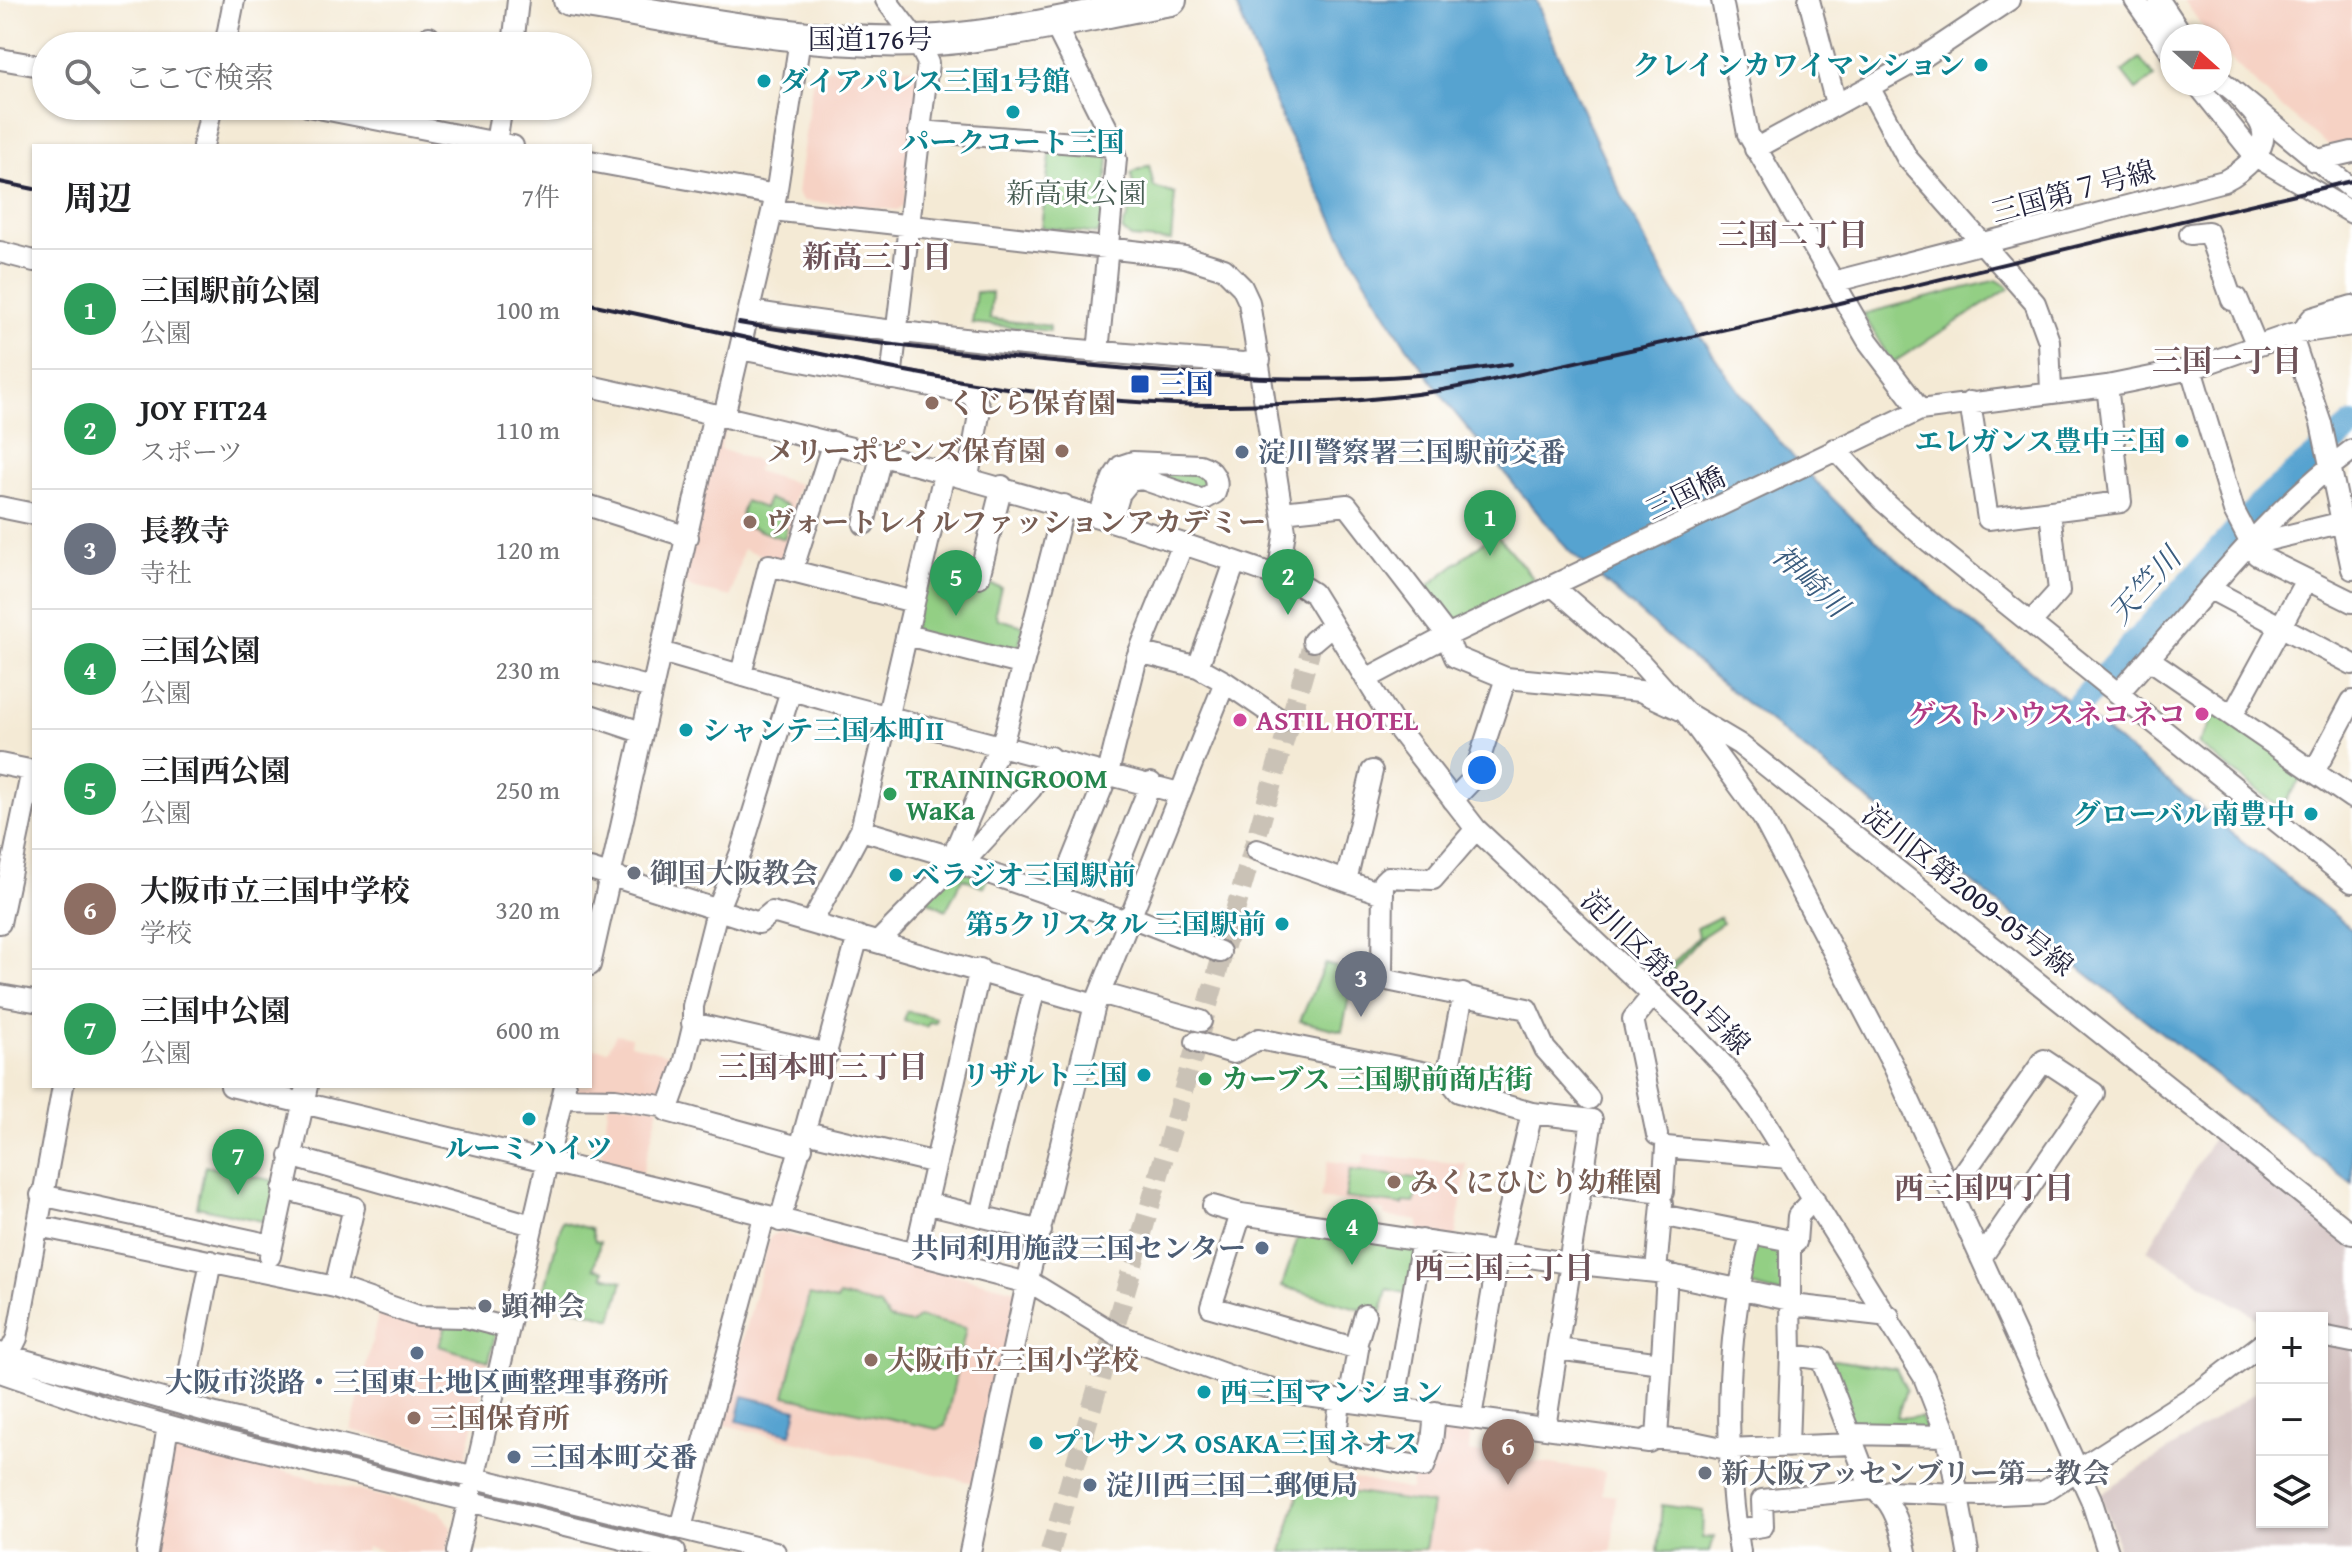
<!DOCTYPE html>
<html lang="ja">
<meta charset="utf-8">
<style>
:root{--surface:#fff;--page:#f2f2f2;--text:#202124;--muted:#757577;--line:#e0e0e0;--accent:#2563eb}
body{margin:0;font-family:"Gentium Book Plus","Noto Serif JP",serif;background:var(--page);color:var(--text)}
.controls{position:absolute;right:24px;bottom:24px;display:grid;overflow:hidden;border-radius:0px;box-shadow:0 2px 6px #0004}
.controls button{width:72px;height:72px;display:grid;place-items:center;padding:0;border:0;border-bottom:2px solid var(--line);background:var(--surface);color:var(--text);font:40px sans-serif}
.compass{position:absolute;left:2160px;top:24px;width:72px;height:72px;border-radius:50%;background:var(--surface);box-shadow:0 2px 6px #0004;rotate:111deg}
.you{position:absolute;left:1482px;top:770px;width:28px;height:28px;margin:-20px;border:6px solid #fff;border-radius:50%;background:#1a73e8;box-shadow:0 0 0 12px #1a73e833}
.badge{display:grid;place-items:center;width:52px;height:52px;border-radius:50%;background:var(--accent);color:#fff;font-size:26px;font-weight:700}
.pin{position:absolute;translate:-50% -66px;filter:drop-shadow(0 2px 4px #0008)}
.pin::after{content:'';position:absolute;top:42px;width:28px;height:24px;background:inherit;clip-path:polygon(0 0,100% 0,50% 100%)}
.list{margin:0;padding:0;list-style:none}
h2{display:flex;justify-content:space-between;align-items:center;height:104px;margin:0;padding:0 32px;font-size:34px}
h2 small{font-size:26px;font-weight:400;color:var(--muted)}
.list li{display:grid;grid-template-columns:52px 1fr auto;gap:24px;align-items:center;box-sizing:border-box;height:120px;padding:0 32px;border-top:2px solid var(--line)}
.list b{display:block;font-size:30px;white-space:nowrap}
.list p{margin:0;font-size:26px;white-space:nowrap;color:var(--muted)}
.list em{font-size:26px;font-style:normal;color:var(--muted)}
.icon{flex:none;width:44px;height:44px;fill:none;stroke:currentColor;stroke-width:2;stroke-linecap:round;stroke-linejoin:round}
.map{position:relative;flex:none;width:2352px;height:1552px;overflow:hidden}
.search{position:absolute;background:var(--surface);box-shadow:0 2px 6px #0004;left:32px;top:32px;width:560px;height:88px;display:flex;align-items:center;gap:20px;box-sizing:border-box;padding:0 28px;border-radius:44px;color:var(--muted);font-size:30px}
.panel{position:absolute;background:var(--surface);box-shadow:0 2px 6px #0004;left:32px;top:144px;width:560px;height:944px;border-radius:0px}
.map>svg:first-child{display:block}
.built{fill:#f6d2c4}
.industrial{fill:#d1bfbe}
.green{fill:#93cf84;stroke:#5a7860;stroke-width:2}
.water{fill:#57a3d0;stroke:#3c6286;stroke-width:2}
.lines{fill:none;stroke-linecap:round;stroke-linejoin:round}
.river{stroke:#57a3d0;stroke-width:26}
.minor-tunnel{stroke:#cac2b6;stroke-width:20;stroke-dasharray:20 10;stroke-linecap:butt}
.minor-casing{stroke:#8b8688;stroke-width:24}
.highway-casing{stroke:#8b8688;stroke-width:34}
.minor{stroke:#fff;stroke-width:20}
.highway{stroke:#fff;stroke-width:30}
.rail{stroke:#22223b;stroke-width:4}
.culture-dot{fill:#0f9aa8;stroke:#fff;stroke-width:3}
.transit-dot{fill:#1a4fb4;stroke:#fff;stroke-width:3}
.education-dot{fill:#8d6e63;stroke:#fff;stroke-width:3}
.service-dot{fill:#5c6f8a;stroke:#fff;stroke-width:3}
.hotel-dot{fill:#d1479c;stroke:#fff;stroke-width:3}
.leisure-dot{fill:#2e9e5b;stroke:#fff;stroke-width:3}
.worship-dot{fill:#6b7280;stroke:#fff;stroke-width:3}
.labels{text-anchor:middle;stroke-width:6;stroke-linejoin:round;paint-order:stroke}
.street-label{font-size:28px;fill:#22223b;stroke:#fff}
.culture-label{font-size:28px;font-weight:bold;fill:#0d838f;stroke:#fff;text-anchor:end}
.park-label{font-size:28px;fill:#4a5f55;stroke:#fff}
.transit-label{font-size:28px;font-weight:bold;fill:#164399;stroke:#fff;text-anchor:start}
.education-label{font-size:28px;font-weight:bold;fill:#785e54;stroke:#fff;text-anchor:start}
.service-label{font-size:28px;font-weight:bold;fill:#4e5e75;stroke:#fff;text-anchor:start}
.hotel-label{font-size:28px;font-weight:bold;fill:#b23c85;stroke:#fff;text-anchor:end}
.leisure-label{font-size:28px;font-weight:bold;fill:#27864d;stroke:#fff;text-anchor:start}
.worship-label{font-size:28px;font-weight:bold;fill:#5b616d;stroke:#fff;text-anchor:start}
.neighbourhood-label{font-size:30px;font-weight:bold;fill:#6e5359;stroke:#fff}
.water-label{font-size:30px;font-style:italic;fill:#3a5c7e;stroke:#fff}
</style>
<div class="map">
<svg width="2352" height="1552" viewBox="0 0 2352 1552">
<rect width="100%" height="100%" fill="#fff"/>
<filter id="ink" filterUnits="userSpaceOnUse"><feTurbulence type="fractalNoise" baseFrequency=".0125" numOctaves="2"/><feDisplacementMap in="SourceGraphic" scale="16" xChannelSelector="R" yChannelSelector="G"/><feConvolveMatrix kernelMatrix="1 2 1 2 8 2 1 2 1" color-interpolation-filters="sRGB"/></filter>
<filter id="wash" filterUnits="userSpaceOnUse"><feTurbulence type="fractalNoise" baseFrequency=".006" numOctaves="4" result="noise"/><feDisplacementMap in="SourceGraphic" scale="32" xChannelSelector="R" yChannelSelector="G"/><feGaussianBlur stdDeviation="1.8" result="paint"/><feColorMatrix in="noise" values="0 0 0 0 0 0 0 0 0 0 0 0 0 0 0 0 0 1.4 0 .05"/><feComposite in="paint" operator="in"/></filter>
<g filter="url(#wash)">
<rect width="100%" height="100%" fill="#f4ead5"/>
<path class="built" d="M2184,0H2352V146L2342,148L2327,145L2271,98L2220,49V36H2209Z
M830,68H913L919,75L904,205L897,210L803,201L797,193L812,83Z
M718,428L725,430L720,449L759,462L756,471L799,484L792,505L808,510L790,564L743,549L731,597L692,588L683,581Z
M616,1034L631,1037L630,1044L682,1058L669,1096L595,1099L569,1086H590V1048L608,1050Z
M609,1101L659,1107L642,1175L600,1165Z
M1364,1154L1467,1164L1455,1240L1418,1235L1419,1221L1384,1216V1211L1354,1203L1320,1199L1328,1161L1362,1165Z
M778,1232L1016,1290L978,1484L721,1424L770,1237Z
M380,1307L447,1322L440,1346L489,1361L465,1459L351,1430Z
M1437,1416L1471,1422L1469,1452L1605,1472L1602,1494L1616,1496L1612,1552H1280L1300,1483L1331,1487L1334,1474L1411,1490L1414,1467Z
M180,1445L440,1511L452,1529L447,1552H390L367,1547L365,1552H154L172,1450Z"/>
<path class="industrial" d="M2214,1136L2352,1245V1552H2118L2115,1533L2100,1495L2262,1388V1522H2322V1318H2262V1355L2252,1338L2258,1318L2147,1250Z"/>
<path class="green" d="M2140,58L2154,77L2136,90L2122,72Z
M1051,149L1104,153L1109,159L1102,229L1096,234L1041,227Z
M1149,165L1154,187L1175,194L1171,241L1131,238L1122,230L1135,197L1131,173Z
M1997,280L2010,288L1892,363L1863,314Z
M976,292L992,293L990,319L1049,326V331L972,323Z
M1141,470L1199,471L1207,481L1201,489Z
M768,499L788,506L782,526L787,528L784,539L743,525L745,516L741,514L745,501L764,508Z
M1495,533L1534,579L1461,620L1446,619L1424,589Z
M927,568L1001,587L995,612L998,619L1024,626L1015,659L912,632Z
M2218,712L2307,771L2280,808L2198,744Z
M955,870L988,877L984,887L963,878L946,910L926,900Z
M1719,917L1723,923L1703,936L1663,981L1659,977L1699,937L1697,928Z
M1325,963L1354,974L1342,1031L1300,1021Z
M907,1011L936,1018L935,1023L929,1022L927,1027L904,1021Z
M205,1166L280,1182L271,1223L197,1207Z
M1350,1170L1423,1179L1414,1203L1404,1202L1403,1205L1345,1198Z
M562,1221L591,1229L595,1241L600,1242L594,1268L604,1271L603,1276L623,1281L612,1319L542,1299Z
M1301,1228L1419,1244L1409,1294L1387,1289L1381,1315L1282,1286Z
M1754,1238L1784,1243L1785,1295L1747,1285Z
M809,1295L837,1301L839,1296L880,1306L889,1319L911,1324L918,1317L966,1328L945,1426L937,1429L785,1396Z
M448,1320L497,1328L489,1361L439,1346Z
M1834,1360L1896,1369L1906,1389L1897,1417H1921L1927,1433L1854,1429L1827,1362Z
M1301,1485L1432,1504L1425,1550L1282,1552Z
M1662,1505L1703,1511L1702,1538L1714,1537L1710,1552H1658Z"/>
<path class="water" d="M1234,0H1536C1594,143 1659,290 1755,412C1841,520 1949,605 2056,691C2154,771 2253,850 2352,929V1184L1716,679L1569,551L1454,412L1403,341L1357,266L1287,131Z
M743,1396L797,1409L791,1434L737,1421Z"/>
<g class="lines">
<path class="river" d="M2053,733L2264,501L2352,426"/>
</g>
</g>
<g filter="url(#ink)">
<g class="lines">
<path class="minor-tunnel" d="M1050,1552L1313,641"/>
<defs>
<path id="minor" d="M886,0L917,41L928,63L891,379
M1722,0L1748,134L1868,341L1920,410
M1809,0L1836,104
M2135,0L2172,53
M2159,0L2183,36
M1053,21L1111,136L1116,159L1098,353
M225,46L234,0
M427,46L429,37
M513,46L518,0
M0,59L46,67
M2220,80L2352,189
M2197,84L2255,156L2352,213
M1869,87L1907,158L2035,303L2049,341L2051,391
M308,106L513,146
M919,131L1113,146
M496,143L502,106
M203,146L212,106
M1755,149L1922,58L2009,0
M590,161L776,195
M2314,161L2352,152
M773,210L1185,257L1224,269L1242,287L1249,302L1285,531L1278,576
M2190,234L2208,232L2232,300L2237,298L2257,346
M0,252L34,261
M1833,282L2224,181C2241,172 2272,149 2261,125C2257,115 2246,106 2240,98
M750,311C913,337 1078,351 1243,363L1260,360
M2306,326L2312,318L2352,306
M2291,334L2321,423L2352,569
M740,349L972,394L980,409L968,477
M2191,369L2234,511L2257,555L2352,602
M590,386C830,439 1066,500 1297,583L1313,593L1392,721L1476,829L1693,1033L1727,1069L1758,1111L1924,1377L1947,1436L1968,1552
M1970,402L1988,519L2121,502L2107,386
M724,416L776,195L800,39
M1835,449L1882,500L1926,539L2352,882
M590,506L688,537
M0,507L34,514
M1282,512L1347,505L1444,631L1455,657L1506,678L1640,691L1685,712L1763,818L1894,1067L2091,1499L2108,1552
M1099,515L1113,478L1121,466L1133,462L1200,465C1213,469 1220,480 1215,493L1203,500L1142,479L1130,481L1120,493L1112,520
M864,524L882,453
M2252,544L2352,520
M792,571L833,442
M979,577L1002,486
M1554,587L1640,662L1685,712L1739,744L2352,1234
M2210,589L2352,664
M2031,622L2059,591L2050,511
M907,635L1021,664
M1313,641L1332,625
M661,652L840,704L1179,793
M1139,652L1198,667
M2149,659L2352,798
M590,672L652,688
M741,674L769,565L914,602
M1366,679L1447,636L1920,410L2107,386L2191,369L2291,334L2352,325
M1225,682L1282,721
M791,690L741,852L717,911L693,1006V1027L684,1064L667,1111L802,1148
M2119,692C2194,610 2262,516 2352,450
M2233,714L2306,580
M590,715L641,732
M0,764L34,771
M2315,770L2352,701
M1453,800L1473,779L1506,678
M1476,829L1433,879L1388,877L1383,882L1382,974L1387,980L1527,1009L1545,1049L1589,1099
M861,830L952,857L957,862L1126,921
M1257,850L1383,894
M952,857L1005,734L1064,505
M963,863L1031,789L1050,757
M1117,867L1151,783
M590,869L759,923L772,912L1095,1005
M1346,881L1372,771
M1058,897L1108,773L1137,657L1183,544
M1128,916L1220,952
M812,922L861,830L945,470
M0,923L32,770
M879,941L957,862
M590,965L714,414
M1100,993L1201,1021
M0,995L34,1001
M1653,995L1633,1019L1657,1135
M692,1023L828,1054
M1196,1042L1233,1053L1259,1039L1447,1077L1459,1092L1532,1113L1592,1120L1569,1263
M1447,1077L1463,994
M231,1086L664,1189L1035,1285L1115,1334L1243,1381L1292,1394L1649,1442V1438L1689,1441L1727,1449L1852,1444
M562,1098L615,1099L668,1107
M806,1132L936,1163
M290,1156L532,1225
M1581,1182L1663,1192L1666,1147L1788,1158
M283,1189L354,1207L335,1287
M1951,1191L2044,1060L2094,1093L1981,1258
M41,1195L272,1245
M926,1203L1041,1231
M1213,1206L1241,1214L1569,1263L1656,1272L1790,1300L1791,1355L1821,1359L1871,1489C1893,1496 1902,1532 1906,1552
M1241,1214L1211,1307L1358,1349L1349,1402
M1661,1215L1796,1242L1798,1216L1814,1199
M980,1216L1035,987
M780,1221L858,936
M38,1226L335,1287L418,1316L465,1317L508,1328
M915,1254L980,969
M270,1256L307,1086
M1571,1263L1557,1349L1661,1363
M1656,1272L1662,1204
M1790,1300V1241
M1792,1305L1889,1316
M2322,1336L2352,1342
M1355,1349L1365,1315
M0,1353L216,1414L775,1552
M4,1364L17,1338L63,1086
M0,1372L105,1408L213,1438L675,1552
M1340,1402L1334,1451L1424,1467L1432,1443L1435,1412
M183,1404L211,1261
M1394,1407L1422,1240
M1471,1417L1499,1253L1532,1113
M1545,1428L1557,1349
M1849,1434L1947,1436
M1657,1439L1667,1274
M1788,1447L1791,1355
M1880,1495L1889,1491L1981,1495L2043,1492L2201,1391L2262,1344
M681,1528L764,1217
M1736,1530L1763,1526L1762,1500L1871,1489
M147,1552L168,1426
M457,1552L565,1086
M970,1552L1027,1283L1095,1005L1225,682L1198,667L1235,562
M1740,1552C1723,1446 1726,1337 1751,1233"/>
<path id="highway" d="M569,0C686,19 800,45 919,41C999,38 1091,14 1171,0"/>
</defs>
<use href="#minor" class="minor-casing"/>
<use href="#highway" class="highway-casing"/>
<use href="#minor" class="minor"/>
<use href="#highway" class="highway"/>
<path class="rail" d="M0,182L34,189
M590,304C799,347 1015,407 1230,405C1299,404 1370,402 1437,391C1514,377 1591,358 1667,342C1896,293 2123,233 2352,181
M739,323C847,341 955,353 1064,363C1217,378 1358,389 1511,364"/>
</g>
</g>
<g class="culture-dot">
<circle cx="1981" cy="65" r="8"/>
<circle cx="764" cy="81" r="8"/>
<circle cx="1013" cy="112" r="8"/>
<circle cx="2182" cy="441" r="8"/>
<circle cx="686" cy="730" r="8"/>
<circle cx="2311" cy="814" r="8"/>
<circle cx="896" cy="875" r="8"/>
<circle cx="1282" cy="924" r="8"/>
<circle cx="1144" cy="1075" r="8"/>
<circle cx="529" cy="1119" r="8"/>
<circle cx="1204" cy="1392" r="8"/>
<circle cx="1036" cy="1443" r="8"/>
</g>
<rect class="transit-dot" x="1130" y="374" width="20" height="20" rx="4"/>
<g class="education-dot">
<circle cx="932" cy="403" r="8"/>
<circle cx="1062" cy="451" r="8"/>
<circle cx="750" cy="522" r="8"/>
<circle cx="1394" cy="1182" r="8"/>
<circle cx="871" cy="1360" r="8"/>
<circle cx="414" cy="1418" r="8"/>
</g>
<g class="service-dot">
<circle cx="1242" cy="452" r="8"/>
<circle cx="1262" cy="1248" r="8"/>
<circle cx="417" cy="1353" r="8"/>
<circle cx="514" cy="1457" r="8"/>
<circle cx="1090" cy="1485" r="8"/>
</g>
<g class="hotel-dot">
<circle cx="2202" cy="714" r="8"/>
<circle cx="1240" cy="720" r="8"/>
</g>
<g class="leisure-dot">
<circle cx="890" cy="794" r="8"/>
<circle cx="1205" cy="1079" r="8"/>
</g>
<g class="worship-dot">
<circle cx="634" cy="873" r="8"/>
<circle cx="485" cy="1306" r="8"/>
<circle cx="1705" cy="1473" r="8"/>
</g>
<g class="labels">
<g class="street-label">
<text x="870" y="49">国道176号</text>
<text transform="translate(2073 191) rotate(-15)" y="10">三国第７号線</text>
<text transform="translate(1685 493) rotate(-26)" y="10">三国橋</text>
<text transform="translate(1968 890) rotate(38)" y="10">淀川区第2009-05号線</text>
<text transform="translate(1666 972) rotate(44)" y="10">淀川区第8201号線</text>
</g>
<g class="culture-label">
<text x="1965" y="75">クレインカワイマンション</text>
<text x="780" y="91" text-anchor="start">ダイアパレス三国1号館</text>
<text x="1013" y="152" text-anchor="middle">パークコート三国</text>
<text x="2166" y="451">エレガンス豊中三国</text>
<text x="702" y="740" text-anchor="start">シャンテ三国本町II</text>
<text x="2295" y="824">グローバル南豊中</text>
<text x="912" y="885" text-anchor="start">ベラジオ三国駅前</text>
<text x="1266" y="934">第5クリスタル 三国駅前</text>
<text x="1128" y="1085">リザルト三国</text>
<text x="529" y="1158" text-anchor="middle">ルーミハイツ</text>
<text x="1220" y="1402" text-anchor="start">西三国マンション</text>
<text x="1052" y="1453" text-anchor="start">プレサンス OSAKA三国ネオス</text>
</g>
<g class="park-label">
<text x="1076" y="203">新高東公園</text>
</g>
<g class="transit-label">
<text x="1158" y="394">三国</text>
</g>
<g class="education-label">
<text x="948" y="413">くじら保育園</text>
<text x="1046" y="461" text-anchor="end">メリーポピンズ保育園</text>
<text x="766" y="532">ヴォートレイルファッションアカデミー</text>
<text x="1410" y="1192">みくにひじり幼稚園</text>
<text x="887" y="1370">大阪市立三国小学校</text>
<text x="430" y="1428">三国保育所</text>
</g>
<g class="service-label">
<text x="1258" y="462">淀川警察署三国駅前交番</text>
<text x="1246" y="1258" text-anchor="end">共同利用施設三国センター</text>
<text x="417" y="1392" text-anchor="middle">大阪市淡路・三国東土地区画整理事務所</text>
<text x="530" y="1467">三国本町交番</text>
<text x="1106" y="1495">淀川西三国二郵便局</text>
</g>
<g class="hotel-label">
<text x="2186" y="724">ゲストハウスネコネコ</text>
<text x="1256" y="730" text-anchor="start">ASTIL HOTEL</text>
</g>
<g class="leisure-label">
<text x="906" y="788">TRAININGROOM<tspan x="906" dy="32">WaKa</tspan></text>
<text x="1221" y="1089">カーブス 三国駅前商店街</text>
</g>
<g class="worship-label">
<text x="650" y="883">御国大阪教会</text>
<text x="501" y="1316">顕神会</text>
<text x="1721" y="1483">新大阪アッセンブリー第一教会</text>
</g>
<g class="neighbourhood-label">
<text x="1793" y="245">三国二丁目</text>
<text x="877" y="267">新高三丁目</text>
<text x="2227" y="371">三国一丁目</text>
<text x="823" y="1077">三国本町三丁目</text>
<text x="1984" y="1198">西三国四丁目</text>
<text x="1504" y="1278">西三国三丁目</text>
</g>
<g class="water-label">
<text transform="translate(1810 581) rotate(43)" y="10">神崎川</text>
<text transform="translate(2145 586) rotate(-48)" y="10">天竺川</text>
</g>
</g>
</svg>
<div class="controls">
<button>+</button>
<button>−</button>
<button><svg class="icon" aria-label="layers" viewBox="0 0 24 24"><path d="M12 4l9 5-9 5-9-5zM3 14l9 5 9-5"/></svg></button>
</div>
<svg class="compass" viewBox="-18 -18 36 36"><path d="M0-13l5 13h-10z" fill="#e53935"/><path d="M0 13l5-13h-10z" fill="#757577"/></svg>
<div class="you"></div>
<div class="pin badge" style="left:1490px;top:556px;background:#2e9e5b">1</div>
<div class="pin badge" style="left:1288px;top:615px;background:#2e9e5b">2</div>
<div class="pin badge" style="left:1361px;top:1017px;background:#6b7280">3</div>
<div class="pin badge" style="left:1352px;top:1265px;background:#2e9e5b">4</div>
<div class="pin badge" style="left:956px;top:616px;background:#2e9e5b">5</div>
<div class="pin badge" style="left:1508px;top:1485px;background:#8d6e63">6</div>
<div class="pin badge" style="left:238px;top:1195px;background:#2e9e5b">7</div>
<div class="search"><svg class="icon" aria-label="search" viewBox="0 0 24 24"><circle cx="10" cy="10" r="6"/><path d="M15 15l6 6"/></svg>ここで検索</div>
<section class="panel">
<h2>周辺<small>7件</small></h2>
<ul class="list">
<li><span class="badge" style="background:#2e9e5b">1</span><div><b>三国駅前公園</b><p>公園</p></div><em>100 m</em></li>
<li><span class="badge" style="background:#2e9e5b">2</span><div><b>JOY FIT24</b><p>スポーツ</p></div><em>110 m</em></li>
<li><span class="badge" style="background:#6b7280">3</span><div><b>長教寺</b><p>寺社</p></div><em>120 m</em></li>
<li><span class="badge" style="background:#2e9e5b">4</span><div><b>三国公園</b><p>公園</p></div><em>230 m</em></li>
<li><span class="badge" style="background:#2e9e5b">5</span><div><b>三国西公園</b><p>公園</p></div><em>250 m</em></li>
<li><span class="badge" style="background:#8d6e63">6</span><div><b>大阪市立三国中学校</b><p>学校</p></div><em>320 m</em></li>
<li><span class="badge" style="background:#2e9e5b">7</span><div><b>三国中公園</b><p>公園</p></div><em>600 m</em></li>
</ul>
</section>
</div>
